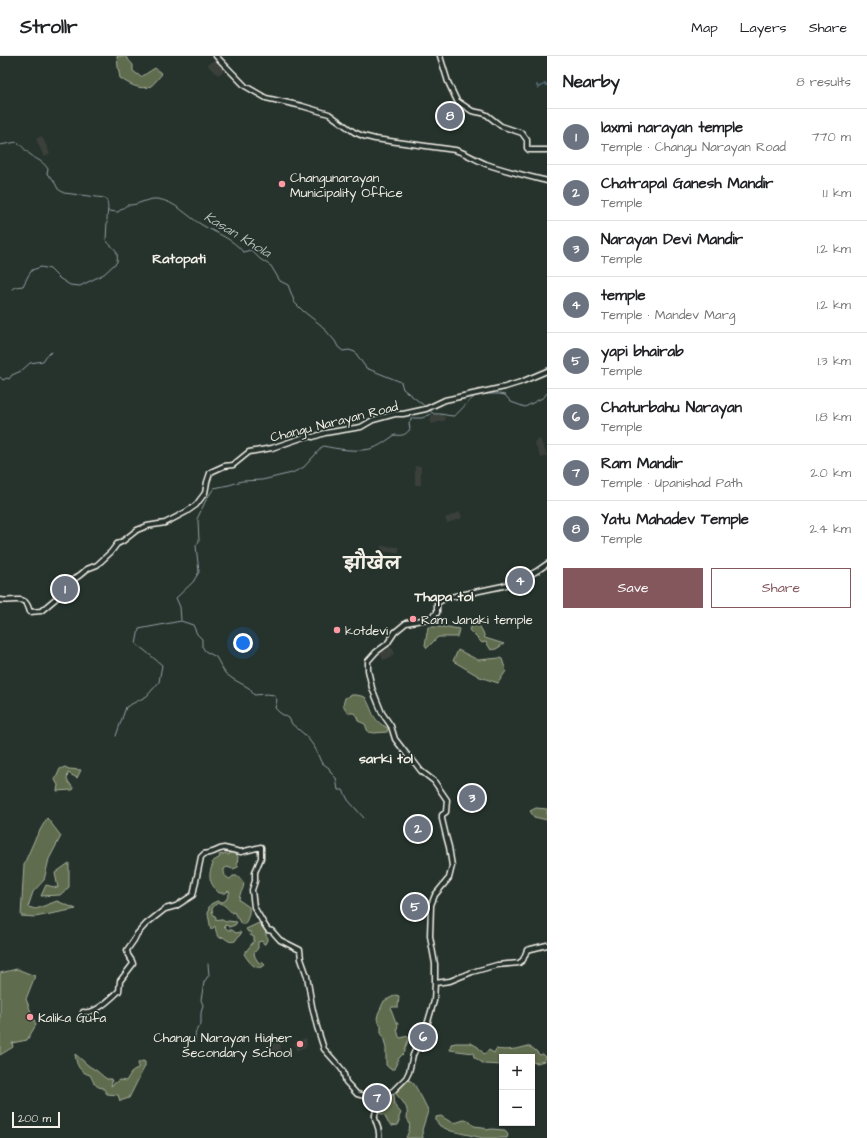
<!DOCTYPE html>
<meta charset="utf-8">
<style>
:root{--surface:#fff;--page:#f6f6f6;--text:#202124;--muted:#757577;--line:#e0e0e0;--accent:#84575d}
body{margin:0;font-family:"Architects Daughter","Playpen Sans Deva",sans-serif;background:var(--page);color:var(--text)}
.controls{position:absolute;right:12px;bottom:12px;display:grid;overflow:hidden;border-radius:0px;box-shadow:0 1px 3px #0004}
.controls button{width:36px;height:36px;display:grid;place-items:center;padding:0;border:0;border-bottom:1px solid var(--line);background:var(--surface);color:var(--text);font:20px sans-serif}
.scale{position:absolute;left:12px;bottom:10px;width:48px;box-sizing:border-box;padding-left:4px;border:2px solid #f4f1e8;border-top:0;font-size:11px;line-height:14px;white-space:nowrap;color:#f4f1e8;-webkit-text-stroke:3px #26332d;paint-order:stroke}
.you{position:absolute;left:243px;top:587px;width:14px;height:14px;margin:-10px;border:3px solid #fff;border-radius:50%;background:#1a73e8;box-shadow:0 0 0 6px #1a73e833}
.badge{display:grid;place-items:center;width:26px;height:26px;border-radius:50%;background:var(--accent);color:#fff;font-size:13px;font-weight:700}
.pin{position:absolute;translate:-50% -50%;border:2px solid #fff;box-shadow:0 1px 4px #0006}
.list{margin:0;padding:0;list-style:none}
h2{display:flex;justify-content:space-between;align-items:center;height:52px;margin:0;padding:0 16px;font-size:17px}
h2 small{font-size:13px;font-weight:400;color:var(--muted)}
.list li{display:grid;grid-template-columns:26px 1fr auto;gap:12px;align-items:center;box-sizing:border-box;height:56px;padding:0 16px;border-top:1px solid var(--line)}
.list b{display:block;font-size:15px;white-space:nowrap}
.list p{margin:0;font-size:13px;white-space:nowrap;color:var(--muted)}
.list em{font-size:13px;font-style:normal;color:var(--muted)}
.actions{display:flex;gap:8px;padding:12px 16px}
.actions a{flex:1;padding:9px 0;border:1px solid var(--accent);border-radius:0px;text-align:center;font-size:14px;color:var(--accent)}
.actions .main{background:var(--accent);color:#fff}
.map{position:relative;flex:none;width:547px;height:1082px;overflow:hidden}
header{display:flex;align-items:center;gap:24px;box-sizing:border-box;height:56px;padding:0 20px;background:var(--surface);border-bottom:1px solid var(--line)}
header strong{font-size:19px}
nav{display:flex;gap:22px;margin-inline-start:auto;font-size:14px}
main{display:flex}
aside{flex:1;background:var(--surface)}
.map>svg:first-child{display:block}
.built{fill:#3b403a}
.green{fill:#5e6c4e;stroke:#a9ae9b}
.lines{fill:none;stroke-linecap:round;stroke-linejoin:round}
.stream{stroke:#92a0a4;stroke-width:1}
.canal{stroke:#516a76;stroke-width:2}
.major-casing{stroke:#f4f1e8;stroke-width:7}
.major{stroke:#26332d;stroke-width:4}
.poi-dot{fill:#ff9aa2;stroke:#26332d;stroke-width:1.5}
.labels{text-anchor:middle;stroke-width:3.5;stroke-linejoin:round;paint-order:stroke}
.poi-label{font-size:13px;fill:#f4f1e8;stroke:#26332d;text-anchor:start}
.street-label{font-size:13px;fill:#f4f1e8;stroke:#26332d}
.water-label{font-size:14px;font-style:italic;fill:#b3bbba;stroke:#26332d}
.neighbourhood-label{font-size:14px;font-weight:bold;fill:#f4f1e8;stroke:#26332d}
.district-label{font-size:17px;font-weight:bold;fill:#f4f1e8;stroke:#26332d}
</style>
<header>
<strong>Strollr</strong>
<nav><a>Map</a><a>Layers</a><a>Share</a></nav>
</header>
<main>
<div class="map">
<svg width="547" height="1082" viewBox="0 0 547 1082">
<rect width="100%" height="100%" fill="#26332d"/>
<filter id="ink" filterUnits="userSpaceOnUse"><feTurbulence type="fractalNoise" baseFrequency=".025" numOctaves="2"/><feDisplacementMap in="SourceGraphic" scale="8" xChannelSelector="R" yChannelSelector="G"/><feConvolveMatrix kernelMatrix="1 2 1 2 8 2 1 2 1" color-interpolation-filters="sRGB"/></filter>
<g filter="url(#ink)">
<path class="built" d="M217,2L227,13L218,19L209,11L208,8Z
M42,80L50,98L44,101L36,83Z
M432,359H443L446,364L432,368L430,364Z
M540,383L547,399V400L541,402L534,386Z
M415,410H421V429H415Z
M460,456L462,462L447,467L445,462Z
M381,490L399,491V497L380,495Z
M389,591L393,593L395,598L391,599L392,601L383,604L380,596L388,594L387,592Z
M306,982L307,984L306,985L307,990L298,994H296L294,987Z
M280,987L281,994H279V996L277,997V999L270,1000L269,997L270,988Z"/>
<path class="green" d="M117,0H125L133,9V15L141,21L155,12L162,18C159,21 155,27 151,30C140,35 129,28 120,22L118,11Z
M477,566L483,576L485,582L504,588L496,593L491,594L486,586L482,587L469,574L472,568Z
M428,571H448L459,573L457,581H438L427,592L425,589Z
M458,594L478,604L500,602L502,603L506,615L498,627L480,621L453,605Z
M351,639H357L365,641C374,656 371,664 388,672L387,676L374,677L368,676L365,668L358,665L357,661L354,657H348L343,649L345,642Z
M65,711L69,713L81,714L77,722L68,717L67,724L74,733L72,734L57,735L58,729L55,724L60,713Z
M536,752L547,753V764L534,761L530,755Z
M47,762L61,780L49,803L44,824L33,836L28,851L36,853L57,845L76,853L35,861L21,860L24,808L35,783Z
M231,795L236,797L238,801L237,808L239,810L238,811L233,813L227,811L224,813C224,819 225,821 230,823L233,820H238L244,827C244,833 239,838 239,844L249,851C250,857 248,862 245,868H241L234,856L232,857C226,851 219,841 212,853L213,858L216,861V864L220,863L226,866L228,865L237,866L235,869L229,871L227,869L224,870L228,874H232L236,877L240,876L241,878L238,881L235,885C230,887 227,884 223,881L220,882C216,878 216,875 215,870L211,874L208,858L209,851L211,848L217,845L223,846L226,844L230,836L228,835L226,837H219C210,828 207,820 213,808L212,806L220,801L219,799L223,798L225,797L229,799Z
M69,807V831L60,839L41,840L46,829L58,832L55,817Z
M259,867L266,875V879L268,882L265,888H264L262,885L258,886V892L254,897L255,901L259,907L262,906L265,909C256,916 249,906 244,898L254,885V881L250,879L251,876H248L246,873Z
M17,913L35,920L26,943L36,969L27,984L12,987L13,991L0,999V917Z
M396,939L399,940L398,951H392L391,953L395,964L398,968L397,973L399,981L401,982L407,980L409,982L405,993V996L399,1002L394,1013H390L386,1009V992L383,980L381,977V970L377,963L378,958L384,945Z
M456,987H471L478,991L484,998L489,994L494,997L496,993C507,995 518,993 528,990L535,994L540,999L543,998L546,1001L544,1005L537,1007L532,1006V1001H502V1009L484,1008L474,1001L473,997L450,994L451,988Z
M75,998L89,1010L97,1015L104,1021L107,1023H111L112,1026L111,1030L119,1024L126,1025L131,1017L138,1012V1008L139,1006L143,1005L145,1006V1010L129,1042L120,1045L118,1039L107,1038L103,1032C94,1031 94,1026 90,1019C79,1016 76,1008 75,998Z
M404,1024L411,1025L414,1028L422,1042L427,1052L428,1055L422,1074L423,1082H406C409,1074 412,1070 407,1062C409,1051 403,1046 396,1038L397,1032Z
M392,1038L394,1039L395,1050L401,1057L399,1061V1065L397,1069L392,1070C383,1065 390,1058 377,1057L384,1042Z
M441,1060C446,1063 452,1068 458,1066C463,1064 463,1064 468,1064L474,1070L483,1071L487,1074L491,1073L505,1074L508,1079L507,1082H483L451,1075L440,1070L436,1065V1061Z"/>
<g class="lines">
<path class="stream" d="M0,89L17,86C24,91 25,95 31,99C38,105 42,104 48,113L47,118L53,123L58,133L64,137L105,142C110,148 107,156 107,164
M108,155L118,156L127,149C138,150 146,142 157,143C175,145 187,160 202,169C216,177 233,183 243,196L251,194L260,203L271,210L280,225L288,229L293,242L294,246L303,255L321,269L335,285L338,291L343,295L349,294L355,296L366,312L401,326L403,333L426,351
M12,233L15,231L23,230L28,220L32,214L41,211L50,213L59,222L70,229L80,230L104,218L117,206C119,191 113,194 106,184L107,166
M0,321L3,324L7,322L9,323L12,319L21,315L30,307L43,305L47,299L52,296
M482,338H499L505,339L511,346L525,351L544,341L547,337
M428,353L434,358C441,357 447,360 454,360C457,359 468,345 473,342C474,340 477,340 479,339
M197,463L206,444L214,432L229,429L242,425L262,424L292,417L304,411L323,390C338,393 354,396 370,393C379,391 387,384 395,379C402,380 406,379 410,373L409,367L412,362H422L431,358
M181,564L180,551L176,542L193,526L199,516L196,490L199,485L198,464
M116,680L126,651L147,640L159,626L162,609L144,594L136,588L139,573L181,565L193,569L197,578L202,583V590L205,595L216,601L225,617L233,623L249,632L254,639L267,638L274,639L277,644L275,652L280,657L289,662L292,668L304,678L310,685L315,692L321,706L329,712L331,717L336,722L338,734H343L348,744L364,762
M195,983C195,977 196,973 201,968V957L203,949L201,944L204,926L209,919L208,908"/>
<path class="canal" d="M537,29L538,32L545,28L547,29"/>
<defs>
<path id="major" d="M216,0L245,30L266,42L302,50L329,58L354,76L363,80L375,83L455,94C466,97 476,104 486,108C506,115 527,120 547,125
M440,0L448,26L457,45L472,55L482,57L487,59L501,70L522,77L527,84V92L529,94H547
M0,544C8,546 22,541 26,547C28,549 29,553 30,556L41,555L47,550L60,539L67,528L80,519L87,513L97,509L111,496L117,488L123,485L137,474L147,470L165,467L186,456L196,449L205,437L207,426L210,417L213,415L224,410L233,409L249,396L272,392L307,380L313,381L325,377L361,371L373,364L395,358H403L426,353L445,344L505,331L521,326L547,315
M435,927L450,925L472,916L497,909L519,907L523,904L527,894L547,889
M83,956C95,959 111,942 119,935L120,925L133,908L132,905L128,899L127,894L134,884L137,878L146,868L165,853L176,850L193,839L200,806L201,801L204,798L213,796L220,793L224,792L241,796L261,791V802L255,816V825L252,834L254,851L264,868L268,874L272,875L280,884L300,894L301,903L307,920L312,950L317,971L324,993L340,1011L343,1015L346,1026L357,1038L368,1041L383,1039L393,1035L406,1022L409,1016L413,999L427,969L434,945L435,927V908L430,880L431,849L435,839L449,822L452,810L449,791L446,780L442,763V759L446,756L447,744L434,725L421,715L415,707L408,700L395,683L391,670L382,657L372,632L368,614V605L376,596L387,588L395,576L406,567L427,563L437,557V547L446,542L503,530C520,524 533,519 547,508
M379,1082C381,1065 368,1066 380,1048C382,1044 383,1042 388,1039"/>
</defs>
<use href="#major" class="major-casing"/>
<use href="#major" class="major"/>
</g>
</g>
<g class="poi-dot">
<circle cx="282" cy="128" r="4"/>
<circle cx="413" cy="563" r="4"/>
<circle cx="337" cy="574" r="4"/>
<circle cx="30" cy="961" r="4"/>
<circle cx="300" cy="988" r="4"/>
</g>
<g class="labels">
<g class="poi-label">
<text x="290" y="126">Changunarayan<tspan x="290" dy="15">Municipality Office</tspan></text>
<text x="421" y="568">Ram Janaki temple</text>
<text x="345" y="579">kotdevi</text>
<text x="38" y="966">Kalika Gufa</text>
<text x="292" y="986" text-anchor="end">Changu Narayan Higher<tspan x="292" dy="15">Secondary School</tspan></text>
</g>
<g class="street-label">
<text transform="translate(334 365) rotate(-14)" y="5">Changu Narayan Road</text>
</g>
<g class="water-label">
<text transform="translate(238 178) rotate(31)" y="5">Kasan Khola</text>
</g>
<g class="neighbourhood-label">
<text x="179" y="207">Ratopati</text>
<text x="444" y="545">Thapa tol</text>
<text x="386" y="707">sarki tol</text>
</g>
<g class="district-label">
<text x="372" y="513">झौखेल</text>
</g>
</g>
</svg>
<div class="controls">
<button>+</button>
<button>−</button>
</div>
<div class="scale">200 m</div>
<div class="you"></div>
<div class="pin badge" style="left:65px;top:533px;background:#6b7280">1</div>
<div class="pin badge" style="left:418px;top:773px;background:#6b7280">2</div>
<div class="pin badge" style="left:472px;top:742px;background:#6b7280">3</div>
<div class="pin badge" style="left:520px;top:525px;background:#6b7280">4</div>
<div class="pin badge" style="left:415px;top:851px;background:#6b7280">5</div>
<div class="pin badge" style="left:423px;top:981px;background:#6b7280">6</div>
<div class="pin badge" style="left:377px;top:1042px;background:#6b7280">7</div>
<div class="pin badge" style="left:450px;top:60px;background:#6b7280">8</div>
</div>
<aside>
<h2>Nearby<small>8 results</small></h2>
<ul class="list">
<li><span class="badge" style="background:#6b7280">1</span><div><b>laxmi narayan temple</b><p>Temple · Changu Narayan Road</p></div><em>770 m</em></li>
<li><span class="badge" style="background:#6b7280">2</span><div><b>Chatrapal Ganesh Mandir</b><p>Temple</p></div><em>1.1 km</em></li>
<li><span class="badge" style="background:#6b7280">3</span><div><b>Narayan Devi Mandir</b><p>Temple</p></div><em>1.2 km</em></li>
<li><span class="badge" style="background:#6b7280">4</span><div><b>temple</b><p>Temple · Mandev Marg</p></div><em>1.2 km</em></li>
<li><span class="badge" style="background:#6b7280">5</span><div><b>yapi bhairab</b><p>Temple</p></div><em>1.3 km</em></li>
<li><span class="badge" style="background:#6b7280">6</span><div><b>Chaturbahu Narayan</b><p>Temple</p></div><em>1.8 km</em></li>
<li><span class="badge" style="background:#6b7280">7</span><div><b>Ram Mandir</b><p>Temple · Upanishad Path</p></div><em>2.0 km</em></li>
<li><span class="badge" style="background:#6b7280">8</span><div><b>Yatu Mahadev Temple</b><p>Temple</p></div><em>2.4 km</em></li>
</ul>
<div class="actions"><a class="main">Save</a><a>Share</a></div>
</aside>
</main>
